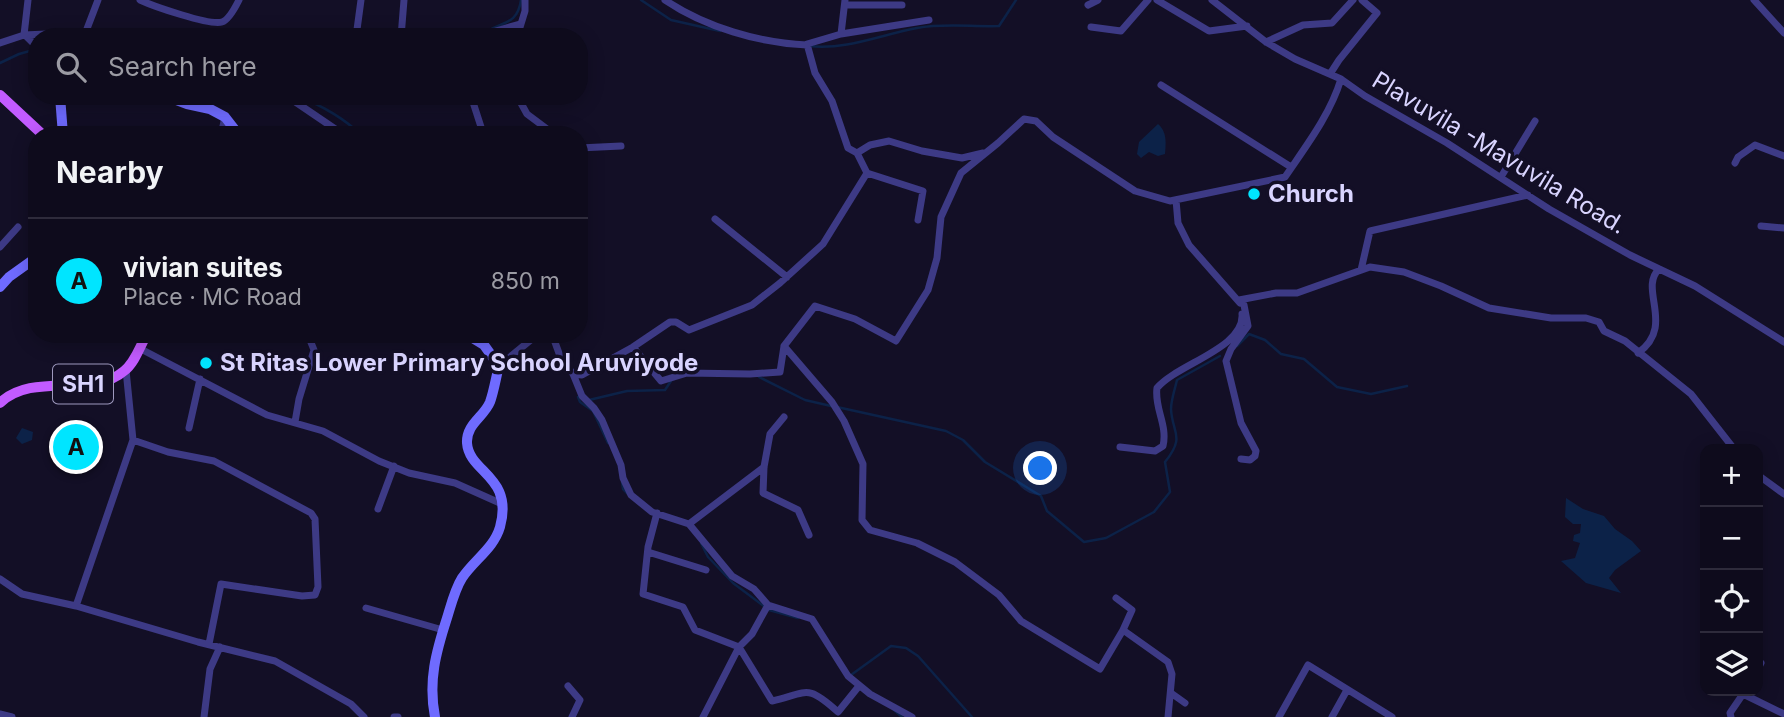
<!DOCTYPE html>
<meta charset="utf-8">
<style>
:root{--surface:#0e0b1c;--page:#171425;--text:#f1f3f6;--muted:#9b9ba3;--line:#2e2b3b;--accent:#00e5ff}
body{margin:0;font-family:Inter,sans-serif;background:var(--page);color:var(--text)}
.controls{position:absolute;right:21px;bottom:21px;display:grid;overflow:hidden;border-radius:14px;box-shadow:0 4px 18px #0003}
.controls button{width:63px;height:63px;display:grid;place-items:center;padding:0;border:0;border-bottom:2px solid var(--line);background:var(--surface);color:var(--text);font:35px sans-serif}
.you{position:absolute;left:1041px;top:469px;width:24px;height:24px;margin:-18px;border:5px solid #fff;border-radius:50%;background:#1a73e8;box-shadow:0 0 0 10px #1a73e833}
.badge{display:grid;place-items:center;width:46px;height:46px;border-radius:50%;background:var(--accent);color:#111;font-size:23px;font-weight:700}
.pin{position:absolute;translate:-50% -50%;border:4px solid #fff;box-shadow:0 2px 7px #0006}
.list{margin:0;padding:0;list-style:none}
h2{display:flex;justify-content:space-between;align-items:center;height:91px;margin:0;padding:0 28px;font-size:30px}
h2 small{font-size:23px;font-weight:400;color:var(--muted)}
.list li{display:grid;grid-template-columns:46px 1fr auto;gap:21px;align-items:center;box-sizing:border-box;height:126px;padding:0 28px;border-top:2px solid var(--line)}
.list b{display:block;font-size:26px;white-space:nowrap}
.list p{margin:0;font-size:23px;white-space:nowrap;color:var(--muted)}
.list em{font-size:23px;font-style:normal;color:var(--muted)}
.icon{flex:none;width:38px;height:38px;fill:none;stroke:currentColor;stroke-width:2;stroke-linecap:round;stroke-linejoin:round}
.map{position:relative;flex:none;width:1784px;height:717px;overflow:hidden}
.search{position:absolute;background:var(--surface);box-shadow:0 4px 18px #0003;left:28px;top:28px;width:560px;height:77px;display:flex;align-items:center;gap:18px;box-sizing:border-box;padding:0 24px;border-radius:28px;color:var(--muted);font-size:26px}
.panel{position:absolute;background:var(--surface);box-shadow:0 4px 18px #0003;left:28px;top:126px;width:560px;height:217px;border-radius:28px}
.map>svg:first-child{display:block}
.water{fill:#0c2248}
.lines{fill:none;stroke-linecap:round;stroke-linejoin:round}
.stream{stroke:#0c2248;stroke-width:2.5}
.street{stroke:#3d3a85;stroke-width:7}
.secondary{stroke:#6f6bff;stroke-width:10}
.primary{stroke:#c25bff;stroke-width:10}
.poi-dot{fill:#00e5ff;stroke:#130f26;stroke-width:2.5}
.labels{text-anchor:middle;stroke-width:7;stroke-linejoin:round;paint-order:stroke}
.shield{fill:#130f26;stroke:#9e99be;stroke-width:2}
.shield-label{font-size:23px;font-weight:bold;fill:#d9d4ff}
.street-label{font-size:24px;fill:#d9d4ff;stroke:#130f26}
.poi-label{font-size:24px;font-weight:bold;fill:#d9d4ff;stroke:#130f26;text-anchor:start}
</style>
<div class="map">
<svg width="1784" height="717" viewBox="0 0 1784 717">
<rect width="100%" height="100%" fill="#130f26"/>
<path class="water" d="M1158,124C1167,132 1166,142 1165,154L1158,156L1149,152L1141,158L1137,154L1139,142Z
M22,428L33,432L32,440L22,444L16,438Z
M1566,498L1583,509L1604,516L1615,529L1632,541L1641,551L1615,570L1609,578L1621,593L1586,583L1561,561L1575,558L1580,543L1573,541L1574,535L1580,533L1581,524H1573L1565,517Z"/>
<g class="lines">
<path class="stream" d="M641,0L671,20L720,31
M481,37C496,20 517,29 521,0
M809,46C847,50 880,35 917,28C943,23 973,27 999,26L1016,0
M0,63L19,54L37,49
M298,96C320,105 344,118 361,135
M1237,346L1249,334L1265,340L1281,354L1304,359L1337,387L1371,394L1407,386
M759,377L805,400L831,406
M578,397L580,402L593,411L608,443
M589,400L627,391L665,390L671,381
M837,407L946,431L963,440L985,462L1041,496L1047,511L1084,542L1106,538L1154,512L1170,492L1165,462C1186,436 1172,433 1171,409C1171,400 1175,389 1177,380L1220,356
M622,482L623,489L628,494
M701,543L708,557L733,583L769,610L798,618
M851,675L891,646L906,648L918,656L972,717
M894,710L902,717"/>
<path class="street" d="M140,0C153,6 210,26 222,22C229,20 236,6 239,0
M665,0C705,27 759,43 807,45
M845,0L841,34L807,44L815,73L832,101L848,148L857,153L867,173
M1157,0L1209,31L1247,26
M1212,0L1266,42L1295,59L1341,79L1365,96L1447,143L1549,209L1630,255L1695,286L1784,342
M1754,0L1784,33
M845,5H902
M1088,5L1098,0
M1091,27L1121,31L1148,0
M85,34L98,0
M841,34L929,20
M24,35L28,0
M25,35L37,47
M356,37L361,0
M401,37L404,0
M486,37L489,33L520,24
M517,37L525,11V0
M1266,42L1303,25L1332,23L1353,0
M0,43L24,35L46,34L64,37L85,34L94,37
M1330,74L1339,60L1377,13L1362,0
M1161,85L1291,167
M280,96L294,101L344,135
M369,96L383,100L384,96
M471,96L482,130L481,135
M517,96L527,114L555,135
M221,135L225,117
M579,148L621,146
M857,153L870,145L889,141L922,151L962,158L983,153
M1735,163L1738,157L1755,145L1784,156
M1501,177L1535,121
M1176,200L1178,223L1189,245L1240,303
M715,219L787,277
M1761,226L1784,228
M0,247L18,227
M1361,270L1370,231L1528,195
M552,334L560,356L573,374L582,375L633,347L670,322H676L689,330L752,305L780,283L823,244L867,173L923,191L918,220
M633,347L661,381L687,373L750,374L780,372L784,346
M139,348L267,415L323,431L379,461L409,473L455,483L502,504
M1638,353C1676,326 1638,289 1659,269
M499,366L538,334
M573,374L582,396L594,408L602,420L621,465L623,478L631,495L652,512L689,524L732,576L754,589L768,605L812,619L848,676L870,694L912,717
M784,417L770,434L764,467L763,493L798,510L809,535
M295,422L299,399L314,350L310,340
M189,428L200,379
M133,440L168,452L214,461L311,513L315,519L318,587L315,595L302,596L221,584L209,644
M1120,447L1155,451L1163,446C1168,425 1154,408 1157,388C1177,364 1245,348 1242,314
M1241,459L1250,460L1255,456L1256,451L1241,423L1226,361L1231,349L1248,326L1244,305L1239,300L1276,293H1297L1370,267L1404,272L1441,286L1489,308L1551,318H1586L1599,322L1604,331L1625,341L1691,394L1734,449
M1758,475L1784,494
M378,509L394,466
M657,513L648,547L643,594L683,607L695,630L739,647L772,701C809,692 807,684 838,712L859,686
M689,524L764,467
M648,552L706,570
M0,579L22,594L76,606L198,642L275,661L351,704L364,717
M1116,598L1132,610L1123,630L1168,662L1172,674L1168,717
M76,606L133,440L126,370
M366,608L443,630
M1123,630L1100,669L1021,621L999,595L955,562L917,543L870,530L862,520L863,464L844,421L832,402L784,346L815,306L855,319L896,341L928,290L937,258L941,217L961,173L998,143L1024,119L1036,121L1053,137L1135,191L1170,201L1285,177C1306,146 1330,115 1341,79
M1758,669L1761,663
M568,686L580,700L572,717
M1171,693L1185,703
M1743,694L1784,714
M0,714L12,717
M204,717L210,669L220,647
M394,717H398
M703,717L739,647L752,634L768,605
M1279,717L1308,665L1392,717
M1332,717L1347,690
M1731,717L1730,713L1745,691"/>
<path class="secondary" d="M60,96L63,135
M166,96L187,104L210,109L225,117L239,135
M0,287L9,277L37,257
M435,717C428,681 436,652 447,618C451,605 455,589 462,578C474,560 494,548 500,527C514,476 469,473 467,443C466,424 484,417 490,402C494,391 496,377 499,366L484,345L466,334"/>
<path class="primary" d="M0,95L43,135
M0,403C33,371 92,399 124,371C135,363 140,346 147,334"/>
</g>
<g class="poi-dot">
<circle cx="1254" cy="194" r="7"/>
<circle cx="206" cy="363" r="7"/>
</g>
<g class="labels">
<rect class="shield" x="53" y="364.5" width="60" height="39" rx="5"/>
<g class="shield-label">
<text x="83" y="392">SH1</text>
</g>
<g class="street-label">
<text transform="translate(1499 153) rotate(31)" y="8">Plavuvila -Mavuvila Road.</text>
</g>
<g class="poi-label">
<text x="1268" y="202">Church</text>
<text x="220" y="371">St Ritas Lower Primary School Aruviyode</text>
</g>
</g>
</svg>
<div class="controls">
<button>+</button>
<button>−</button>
<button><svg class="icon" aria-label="locate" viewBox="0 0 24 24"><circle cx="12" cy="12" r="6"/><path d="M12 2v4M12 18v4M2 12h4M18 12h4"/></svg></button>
<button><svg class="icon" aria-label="layers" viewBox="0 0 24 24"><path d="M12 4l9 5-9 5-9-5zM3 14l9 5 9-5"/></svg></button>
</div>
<div class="you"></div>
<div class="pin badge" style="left:76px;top:447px">A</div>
<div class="search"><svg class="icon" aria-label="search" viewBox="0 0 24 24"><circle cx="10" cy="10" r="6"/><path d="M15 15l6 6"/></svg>Search here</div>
<section class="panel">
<h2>Nearby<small></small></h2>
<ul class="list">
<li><span class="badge">A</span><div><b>vivian suites</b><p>Place · MC Road</p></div><em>850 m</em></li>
</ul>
</section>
</div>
